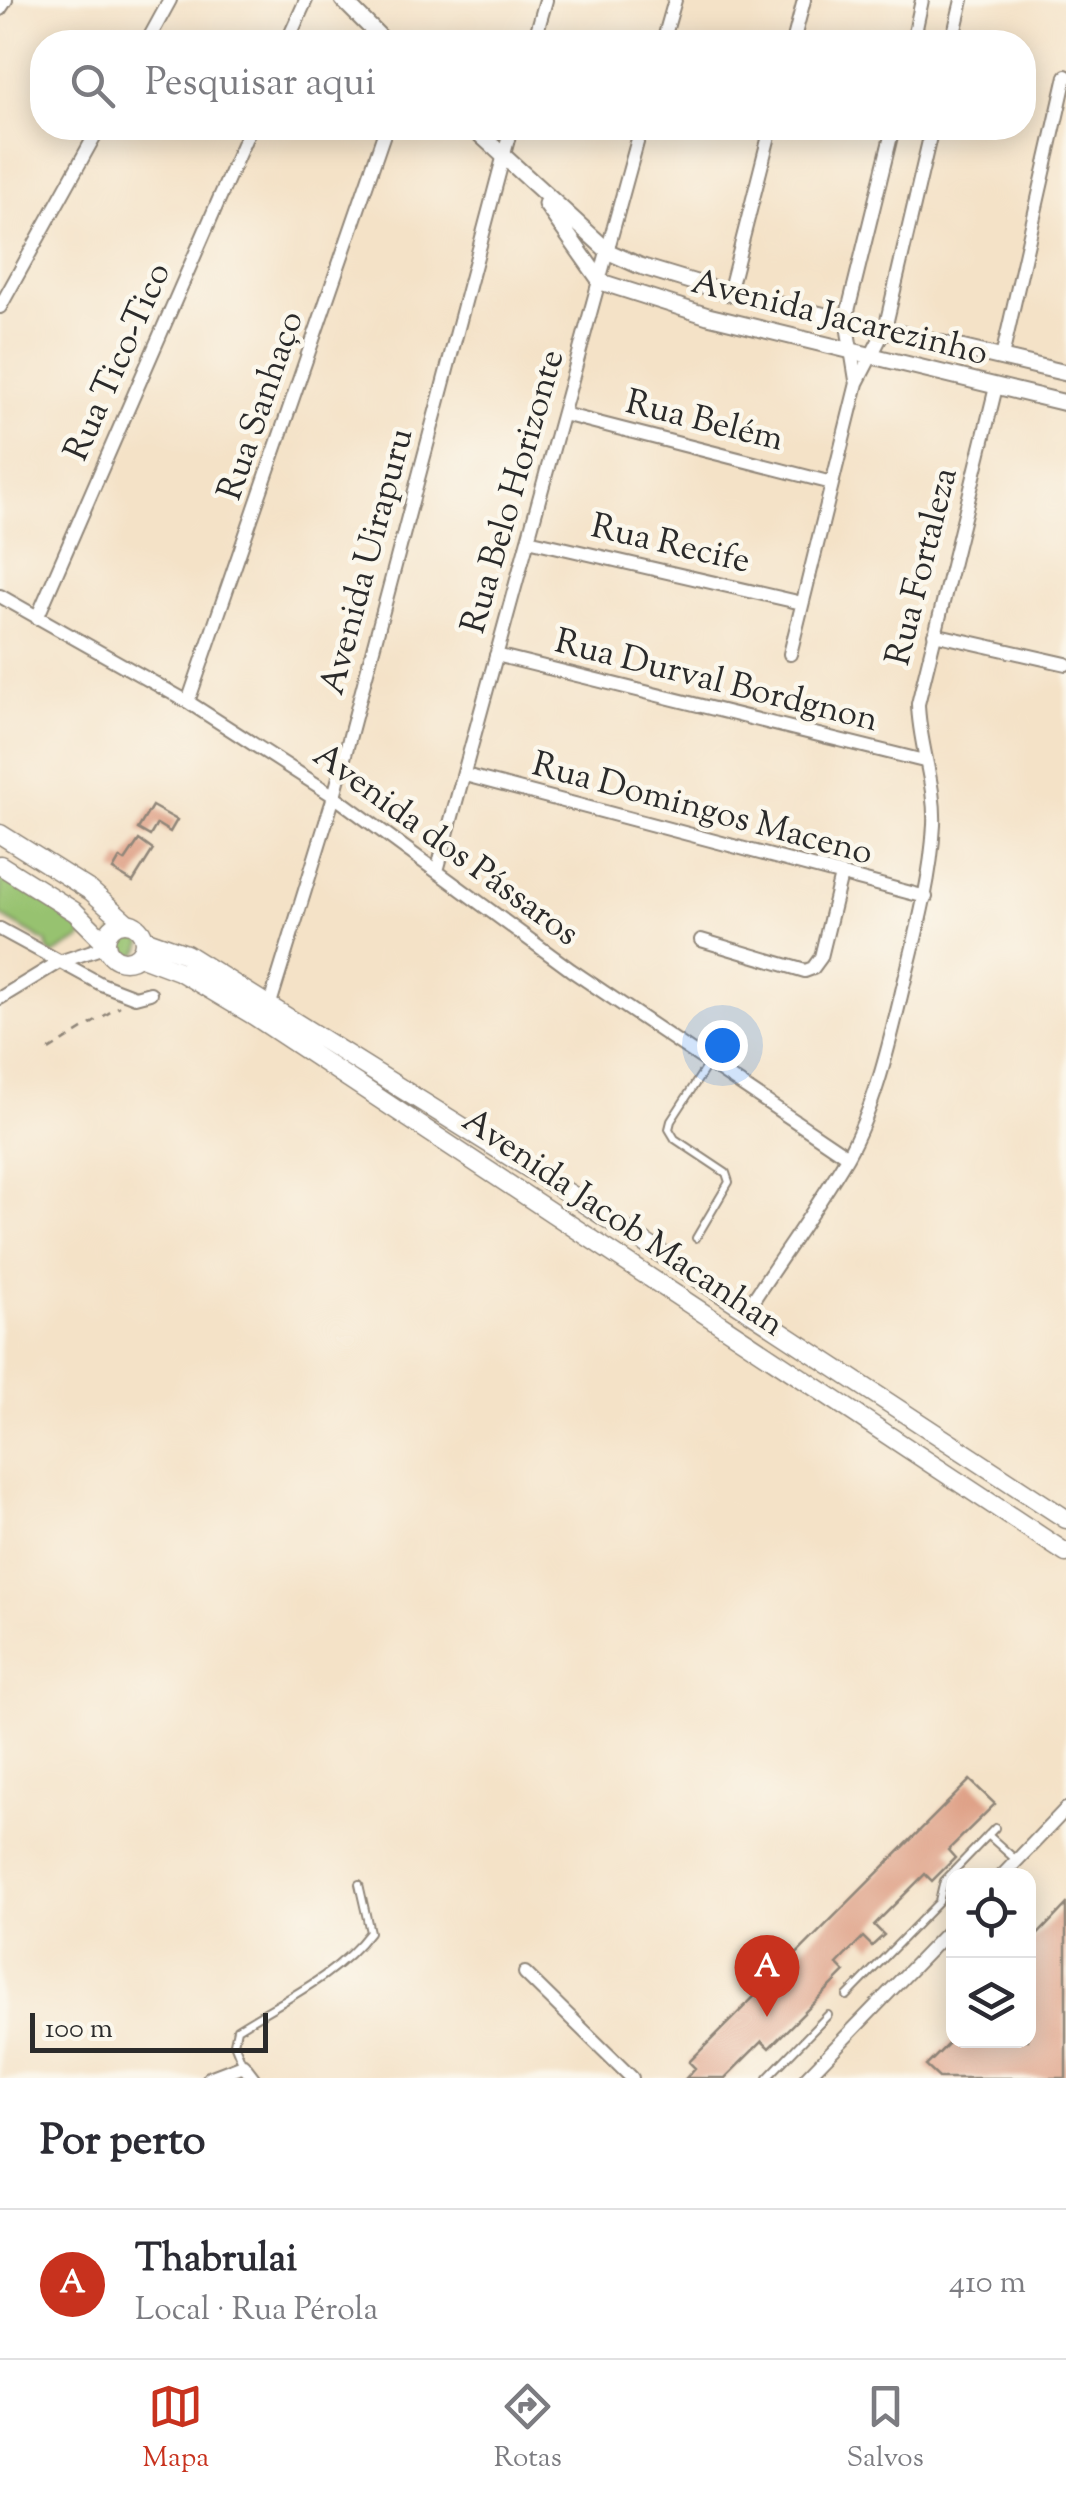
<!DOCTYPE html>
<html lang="pt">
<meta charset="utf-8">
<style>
:root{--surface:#fff;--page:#f2f2f3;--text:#2b2b33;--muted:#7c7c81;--line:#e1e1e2;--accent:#c8321e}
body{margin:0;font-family:"Sorts Mill Goudy",serif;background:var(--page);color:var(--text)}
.controls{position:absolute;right:30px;bottom:30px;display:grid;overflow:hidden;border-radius:20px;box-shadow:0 5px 25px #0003}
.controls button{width:90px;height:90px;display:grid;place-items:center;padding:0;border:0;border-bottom:2px solid var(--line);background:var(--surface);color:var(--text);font:50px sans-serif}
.scale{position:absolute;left:30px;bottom:25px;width:238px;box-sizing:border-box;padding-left:10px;border:5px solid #2b2b2b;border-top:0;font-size:28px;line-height:35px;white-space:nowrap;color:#2b2b2b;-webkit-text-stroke:8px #fbf7ec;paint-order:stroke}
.you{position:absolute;left:722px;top:1045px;width:35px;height:35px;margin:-25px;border:8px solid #fff;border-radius:50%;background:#1a73e8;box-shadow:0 0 0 15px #1a73e833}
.badge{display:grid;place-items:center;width:65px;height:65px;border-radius:50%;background:var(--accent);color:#fff;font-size:32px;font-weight:700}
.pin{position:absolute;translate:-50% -82px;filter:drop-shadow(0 2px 5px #0008)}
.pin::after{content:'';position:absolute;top:52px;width:35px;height:30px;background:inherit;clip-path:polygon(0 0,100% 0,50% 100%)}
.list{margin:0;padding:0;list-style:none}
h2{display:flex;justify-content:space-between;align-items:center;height:130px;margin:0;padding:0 40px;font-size:42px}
h2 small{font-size:32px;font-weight:400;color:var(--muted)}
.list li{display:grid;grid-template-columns:65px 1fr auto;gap:30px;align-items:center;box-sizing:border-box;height:150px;padding:0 40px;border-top:2px solid var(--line)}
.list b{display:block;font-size:38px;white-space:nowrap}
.list p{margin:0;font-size:32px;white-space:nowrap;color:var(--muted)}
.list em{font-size:32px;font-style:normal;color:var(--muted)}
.icon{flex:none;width:55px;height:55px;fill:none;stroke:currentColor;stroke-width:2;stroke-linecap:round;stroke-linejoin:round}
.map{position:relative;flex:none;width:1066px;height:2078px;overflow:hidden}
.search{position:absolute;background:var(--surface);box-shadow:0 5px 25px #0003;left:30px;right:30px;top:30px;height:110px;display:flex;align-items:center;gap:25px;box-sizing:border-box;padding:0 35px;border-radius:40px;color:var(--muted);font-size:38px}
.sheet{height:280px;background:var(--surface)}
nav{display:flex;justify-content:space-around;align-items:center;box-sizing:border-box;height:140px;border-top:2px solid var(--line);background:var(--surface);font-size:28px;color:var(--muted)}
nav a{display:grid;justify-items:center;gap:5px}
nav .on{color:var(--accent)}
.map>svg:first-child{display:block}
.green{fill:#97c26f;stroke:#61764d;stroke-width:2.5}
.building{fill:#dfa288}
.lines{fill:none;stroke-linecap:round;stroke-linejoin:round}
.service-casing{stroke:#908679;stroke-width:10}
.minor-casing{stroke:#908679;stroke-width:16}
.tertiary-casing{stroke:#908679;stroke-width:19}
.secondary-casing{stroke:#908679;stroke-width:21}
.path{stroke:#908679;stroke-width:2.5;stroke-dasharray:8 8;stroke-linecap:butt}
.service{stroke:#fff;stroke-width:6}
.minor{stroke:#fff;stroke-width:12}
.tertiary{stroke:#fff;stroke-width:15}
.secondary{stroke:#fff;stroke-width:18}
.labels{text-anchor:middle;stroke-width:9;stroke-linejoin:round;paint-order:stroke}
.street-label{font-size:35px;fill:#2b2b2b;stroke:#fbf7ec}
</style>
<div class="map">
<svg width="1066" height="2078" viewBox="0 0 1066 2078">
<rect width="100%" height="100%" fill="#fbf7ec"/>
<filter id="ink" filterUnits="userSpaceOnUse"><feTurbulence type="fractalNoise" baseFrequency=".01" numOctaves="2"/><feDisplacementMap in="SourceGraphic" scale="20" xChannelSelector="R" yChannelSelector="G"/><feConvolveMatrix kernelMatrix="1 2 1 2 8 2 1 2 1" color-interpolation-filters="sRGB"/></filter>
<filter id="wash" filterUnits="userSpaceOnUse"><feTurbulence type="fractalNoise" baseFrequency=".0048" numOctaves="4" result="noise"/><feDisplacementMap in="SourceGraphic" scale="40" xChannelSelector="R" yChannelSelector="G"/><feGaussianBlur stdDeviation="2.25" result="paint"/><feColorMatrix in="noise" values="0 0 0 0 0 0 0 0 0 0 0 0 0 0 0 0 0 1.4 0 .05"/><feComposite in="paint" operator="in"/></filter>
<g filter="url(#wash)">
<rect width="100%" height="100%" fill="#f4e2c7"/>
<path class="green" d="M0,875L66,914L83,931L81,939L53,955L48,951L46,942L0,915Z
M110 943a16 16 0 1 1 32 0a16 16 0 1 1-32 0Z"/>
<g id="blocks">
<path class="building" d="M152,806L177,820L170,832L157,824L150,836L138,829Z
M139,840L153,850L133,882L113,870L120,858L125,861Z
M970,1780L995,1804L948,1850L955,1858L932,1881L925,1874L874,1925L884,1935L872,1946L863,1937L837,1964L845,1972L769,2048L762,2041L725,2078H686L695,2068L689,2062Z
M1066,1905V2078H939L926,2066L952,2040H1028V1945Z"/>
</g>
</g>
<g filter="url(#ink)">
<use href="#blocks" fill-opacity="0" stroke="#908679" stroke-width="2.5"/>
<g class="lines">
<defs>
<path id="service" d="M696,1238L729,1182L726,1173L675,1139L669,1129L671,1121L708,1064
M988,1835L1016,1860
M847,1996L939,1902L944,1881L995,1828
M243,2065L234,2043L237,2029C283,2000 337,1976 370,1932L359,1884
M767,2078L828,2015"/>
<path id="minor" d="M0,9L6,0
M147,42L170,0
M287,42L306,0
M534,42L546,0
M663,42L675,0
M793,42L804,0
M913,42L922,0
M952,42L962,0
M729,293L771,128
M0,307L99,128
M1002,357L1066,76
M856,380L846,319L893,128
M563,414L832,483
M528,540L802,603
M0,596L188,702L334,796L571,970L847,1156
M37,618L250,128
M934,634L1066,664
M790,654L857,383L885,329L932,128
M496,655L924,761
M188,702L386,128
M465,775L926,897
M437,871L641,128
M0,929L101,984L135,997L150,993
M701,940L805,971L813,968L821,957L841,875
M0,998L59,962L107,946
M269,1007L334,796L511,128
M746,1311C779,1260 816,1210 847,1157C876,1105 890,1041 904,983C917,931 931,879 934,825C936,785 919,745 918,704L996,387
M1002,1876L1066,1809
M525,1973L632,2078
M209,2078L243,2065L253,2078
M806,2078L954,1925"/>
<path id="tertiary" d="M343,0L385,42
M473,128L609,252L640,266L729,293L1066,373
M546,204L601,282L708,316L1066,403"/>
<path id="secondary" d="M0,834L91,891L127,923
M0,865L75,912L106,943
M106 942a19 19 0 1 1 38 0a19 19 0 1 1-38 0Z
M144,939L186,954L573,1196L1066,1519
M139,956L179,971L253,1015L1066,1553"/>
</defs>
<use href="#service" class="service-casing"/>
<use href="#minor" class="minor-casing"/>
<use href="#tertiary" class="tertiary-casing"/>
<use href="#secondary" class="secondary-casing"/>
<path class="path" d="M49,1050L120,1006"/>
<use href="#service" class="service"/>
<use href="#minor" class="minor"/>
<use href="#tertiary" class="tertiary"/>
<use href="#secondary" class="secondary"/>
</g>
</g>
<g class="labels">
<g class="street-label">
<text transform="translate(840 316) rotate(14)" y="12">Avenida Jacarezinho</text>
<text transform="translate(116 361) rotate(-66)" y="12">Rua Tico-Tico</text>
<text transform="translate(259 405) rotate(-71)" y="12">Rua Sanhaço</text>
<text transform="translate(705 419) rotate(14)" y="12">Rua Belém</text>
<text transform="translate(511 491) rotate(-74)" y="12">Rua Belo Horizonte</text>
<text transform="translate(671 542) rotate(13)" y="12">Rua Recife</text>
<text transform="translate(365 561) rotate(-75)" y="12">Avenida Uirapuru</text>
<text transform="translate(920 566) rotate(-76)" y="12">Rua Fortaleza</text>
<text transform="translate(717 679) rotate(14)" y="12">Rua Durval Bordgnon</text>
<text transform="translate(703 807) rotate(15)" y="12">Rua Domingos Maceno</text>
<text transform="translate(447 843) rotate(36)" y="12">Avenida dos Pássaros</text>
<text transform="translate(624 1221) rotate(34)" y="12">Avenida Jacob Macanhan</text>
</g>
</g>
</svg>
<div class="controls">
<button><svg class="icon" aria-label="locate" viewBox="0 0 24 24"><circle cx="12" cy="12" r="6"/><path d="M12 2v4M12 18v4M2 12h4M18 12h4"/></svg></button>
<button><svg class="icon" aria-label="layers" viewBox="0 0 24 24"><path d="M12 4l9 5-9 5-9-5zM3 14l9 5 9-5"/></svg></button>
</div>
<div class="scale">100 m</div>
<div class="you"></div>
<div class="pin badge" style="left:767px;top:2017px">A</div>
<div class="search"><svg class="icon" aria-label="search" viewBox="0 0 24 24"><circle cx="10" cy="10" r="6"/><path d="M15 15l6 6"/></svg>Pesquisar aqui</div>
</div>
<section class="sheet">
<h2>Por perto<small></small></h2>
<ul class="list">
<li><span class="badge">A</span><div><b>Thabrulai</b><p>Local · Rua Pérola</p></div><em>410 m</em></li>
</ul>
</section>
<nav>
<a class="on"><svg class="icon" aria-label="map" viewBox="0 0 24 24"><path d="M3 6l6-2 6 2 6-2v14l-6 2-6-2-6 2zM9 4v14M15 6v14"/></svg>Mapa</a>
<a><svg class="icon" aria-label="directions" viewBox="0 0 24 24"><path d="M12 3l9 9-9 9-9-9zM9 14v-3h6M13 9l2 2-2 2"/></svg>Rotas</a>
<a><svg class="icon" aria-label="saved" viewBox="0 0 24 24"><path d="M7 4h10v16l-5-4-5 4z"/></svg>Salvos</a>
</nav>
